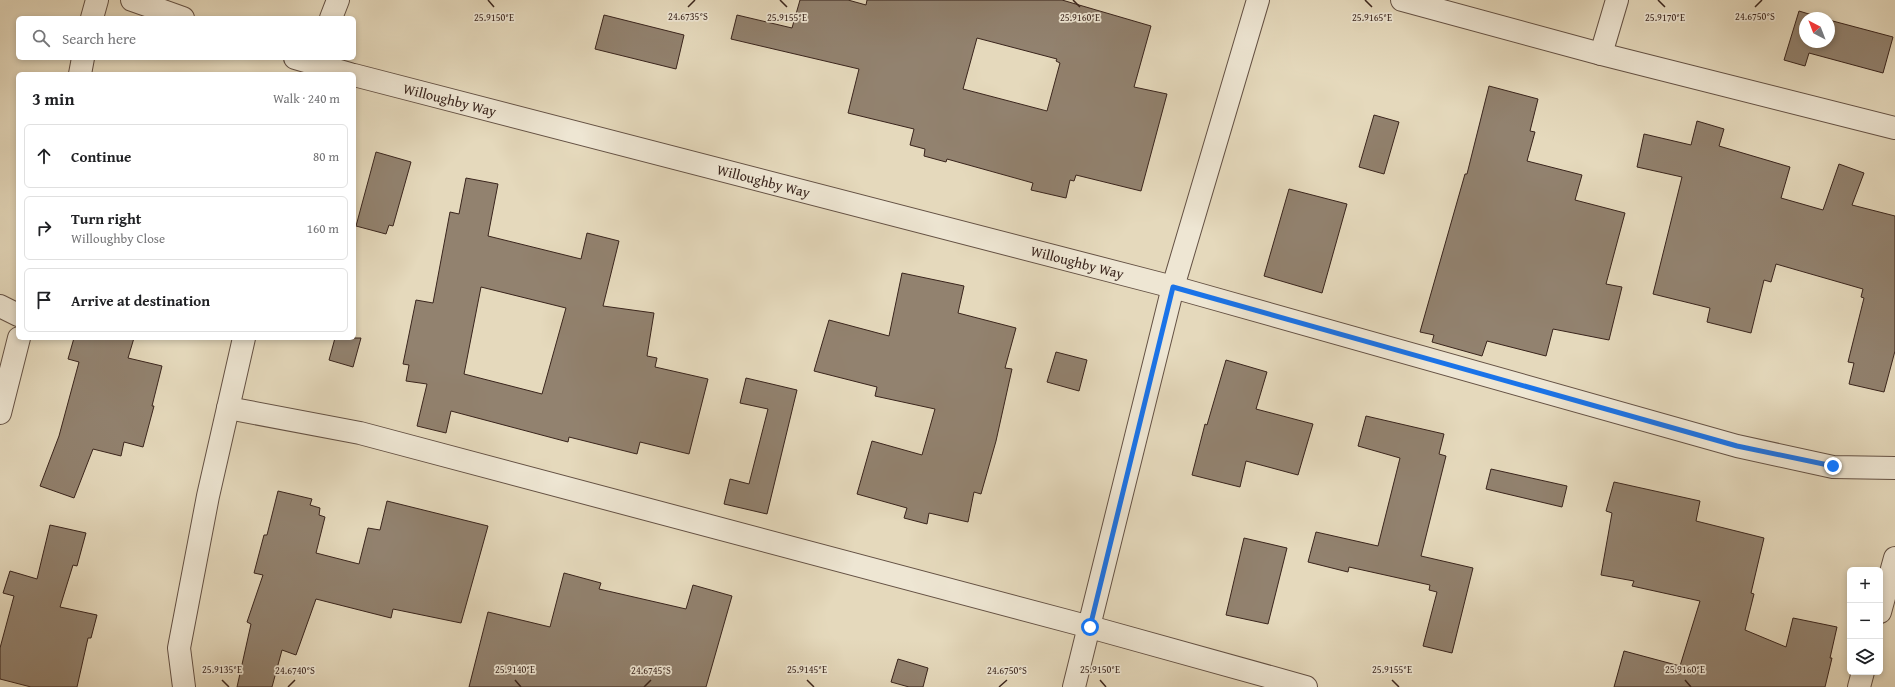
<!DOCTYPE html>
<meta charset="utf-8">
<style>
:root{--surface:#fff;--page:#f6f6f6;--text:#202124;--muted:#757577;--line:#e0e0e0}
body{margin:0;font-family:"Gentium Book Plus",serif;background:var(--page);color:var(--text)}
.controls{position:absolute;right:12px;bottom:12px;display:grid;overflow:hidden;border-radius:6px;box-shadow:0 2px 6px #0003}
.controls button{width:36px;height:36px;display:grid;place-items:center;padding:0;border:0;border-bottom:1px solid var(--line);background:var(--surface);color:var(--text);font:20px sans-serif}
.compass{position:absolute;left:1799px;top:12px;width:36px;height:36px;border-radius:50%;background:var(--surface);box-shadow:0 2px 6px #0003;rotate:318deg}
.stop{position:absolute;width:12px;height:12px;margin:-9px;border:3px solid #1a73e8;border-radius:50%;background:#fff}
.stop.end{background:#1a73e8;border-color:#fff;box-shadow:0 1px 4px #0008}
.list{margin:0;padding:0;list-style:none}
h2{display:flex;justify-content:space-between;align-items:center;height:52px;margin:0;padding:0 16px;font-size:17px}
h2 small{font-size:13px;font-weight:400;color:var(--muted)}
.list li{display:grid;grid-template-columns:26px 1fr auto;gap:12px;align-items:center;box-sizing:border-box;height:64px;margin:0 8px 8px;padding:0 8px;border:1px solid var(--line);border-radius:6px}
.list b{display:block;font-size:15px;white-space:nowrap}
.list p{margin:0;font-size:13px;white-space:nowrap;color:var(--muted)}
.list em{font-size:13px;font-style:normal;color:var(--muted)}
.icon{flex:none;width:22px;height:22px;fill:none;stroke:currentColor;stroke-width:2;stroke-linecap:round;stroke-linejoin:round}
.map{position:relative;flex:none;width:1895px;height:687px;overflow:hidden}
.search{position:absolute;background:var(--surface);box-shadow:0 2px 6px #0003;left:16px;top:16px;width:340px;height:44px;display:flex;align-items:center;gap:10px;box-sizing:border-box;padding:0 14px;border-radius:6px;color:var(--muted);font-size:15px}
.panel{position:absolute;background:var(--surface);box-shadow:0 2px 6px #0003;left:16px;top:72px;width:340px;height:268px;border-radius:6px}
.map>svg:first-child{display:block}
.building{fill:#92826f;stroke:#39241c;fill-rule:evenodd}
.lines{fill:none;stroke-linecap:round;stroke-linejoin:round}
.minor-casing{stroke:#645144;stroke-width:24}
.minor{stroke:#eee6d3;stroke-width:22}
.route{stroke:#1a73e8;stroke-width:5}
.ticks{fill:none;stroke:#39241c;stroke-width:1.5}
.labels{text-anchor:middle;stroke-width:3.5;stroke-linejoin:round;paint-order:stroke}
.street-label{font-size:14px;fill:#39241c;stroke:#eee6d3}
.ticks-label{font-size:10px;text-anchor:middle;fill:#39241c;stroke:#eee6d3;stroke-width:3.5;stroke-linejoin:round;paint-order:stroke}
</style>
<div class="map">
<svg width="1895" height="687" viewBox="0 0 1895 687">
<rect width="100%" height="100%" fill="#e5d9bc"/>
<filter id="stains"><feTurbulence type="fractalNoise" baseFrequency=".005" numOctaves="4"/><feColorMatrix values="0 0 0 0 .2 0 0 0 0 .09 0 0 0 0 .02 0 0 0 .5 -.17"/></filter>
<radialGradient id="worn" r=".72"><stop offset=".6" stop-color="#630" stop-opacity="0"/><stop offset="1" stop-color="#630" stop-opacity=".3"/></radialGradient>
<path class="building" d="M800,0H848L866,5L867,0H1062L1151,26L1134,87L1167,94L1141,191L1076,175L1074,181L1070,180L1066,198L1031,190L1033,183L947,159L946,162L924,156L925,149L910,145L914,129L848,113L859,69L731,39L737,15L792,28ZM977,38L1057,59L1056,61L1060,63L1047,111L963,89Z
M1799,11L1822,18H1805V42H1829V20L1893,37L1883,73L1809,53L1805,66L1784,60Z
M604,15L684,35L676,69L595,49Z
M1489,86L1538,99L1530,131L1535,132L1527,161L1582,175L1575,200L1625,213L1606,284L1622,287L1609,340L1553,329L1546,356L1487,341L1482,356L1432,342L1434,335L1420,332L1465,174H1467Z
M1374,115L1399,122L1384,174L1359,167Z
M1697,121L1724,129L1719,146L1790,167L1781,198L1823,210L1839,164L1864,173L1852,205L1895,216V351L1884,392L1849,384L1854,363L1848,362L1864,298L1861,297L1863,289L1776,264L1771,282L1764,280L1751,333L1707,322L1710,308L1653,294L1682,177L1637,167L1644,134L1691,145Z
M376,152L411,162L393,226L389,225L386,234L356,226Z
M466,178L498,184L488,236L581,259L587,233L619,241L603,306L654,313L647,356L657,358L655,367L708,379L689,454L640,442L637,454L569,437L568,442L451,411L446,433L417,426L427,384L406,381L409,365L403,364L416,300L433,303L450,212L459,214ZM481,287L566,308L542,394L464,374Z
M1289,189L1347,204L1322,293L1264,276Z
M902,273L964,286L958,313L1016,328L1005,368L1012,369L996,441L981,494L974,492L968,522L929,513L927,524L904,518L907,508L857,494L872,441L922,455L935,409L875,396L877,387L814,371L829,320L889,336Z
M74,338H134L128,358L162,366L152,406H154L143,447L124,442L121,456L93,449L74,498L40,486L59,436L79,362L68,359Z
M335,338H361L353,367L329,360Z
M1056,352L1087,360L1079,391L1047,382Z
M1226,360L1267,372L1256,409L1313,424L1298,475L1246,461L1240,487L1192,475L1205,424L1207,425Z
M746,378L797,390L767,514L724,504L730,479L749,484L768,409L740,403Z
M1366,416L1444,434L1439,454L1446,456L1421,556L1473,568L1452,653L1423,646L1437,592L1429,590L1430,585L1349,567L1348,572L1308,562L1316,532L1378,546L1400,458L1358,446Z
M1491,469L1567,486L1562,507L1486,489Z
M1614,482L1700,501L1696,521L1764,538L1751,593L1754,594L1745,630L1786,647L1793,618L1837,627L1830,658H1832L1825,687H1614L1624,651L1680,666L1700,601L1632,586L1634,581L1601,575L1612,513L1606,511Z
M278,491L312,499L310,505L320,508L319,515L325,517L316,553L359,564L368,528L380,530L387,501L488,526L461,623L393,609L391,618L316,599L296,655L282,650L272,687H237L251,624L247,622L263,575L254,573L264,535H267Z
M50,525L86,533L77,566L73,565L60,607L97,615L91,638H88L77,687H31L0,679V648L14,596L3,593L10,571L37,579Z
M1244,538L1287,548L1268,624L1226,615Z
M564,573L601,583L599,589L686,609L693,585L732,596L706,687H469L488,612L550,627Z
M898,659L928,668L923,687H909L891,682Z"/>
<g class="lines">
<defs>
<g id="minor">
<path d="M132,0L183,18"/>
<path d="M1402,0L1601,54L1895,128"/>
<path d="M92,18L97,0"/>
<path d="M331,18L338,0"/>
<path d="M1601,54L1617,0"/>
<path d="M295,58L350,74"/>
<path d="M80,74L83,58"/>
<path id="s1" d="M354,75L1173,287L1737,446L1833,467L1895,468"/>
<path d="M0,306L18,315"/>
<path d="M228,408L360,433L1090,627L1306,687"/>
<path d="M0,413L19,338"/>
<path d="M1880,612L1895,558"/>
<path d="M184,687L179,648L208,496L244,338"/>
<path d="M1074,687L1173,287L1258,0"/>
<path d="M1859,687L1863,672"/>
</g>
</defs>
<use href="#minor" class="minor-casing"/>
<use href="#minor" class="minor"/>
</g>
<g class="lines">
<path class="route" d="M1090,627L1173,287L1737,446L1833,466"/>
</g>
<path class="ticks" d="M488,0L494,7M780,0L787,7M1073,0L1080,7M1365,0L1372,7M1658,0L1665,7M688,7L695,0M1755,7L1762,0M222,680L229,687M515,680L521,687M807,680L814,687M1100,680L1106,687M1392,680L1399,687M1685,680L1691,687M288,687L295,680M644,687L651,680M999,687L1007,680"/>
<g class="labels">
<g class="street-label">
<text dy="5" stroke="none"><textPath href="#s1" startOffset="99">Willoughby Way</textPath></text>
<text dy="5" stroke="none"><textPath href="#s1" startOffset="423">Willoughby Way</textPath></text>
<text dy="5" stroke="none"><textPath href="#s1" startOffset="747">Willoughby Way</textPath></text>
</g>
</g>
<g class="ticks-label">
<text x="688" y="20">24.6735°S</text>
<text x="1755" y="20">24.6750°S</text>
<text x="787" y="21">25.9155°E</text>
<text x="1665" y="21">25.9170°E</text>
<text x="494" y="21">25.9150°E</text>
<text x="1080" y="21">25.9160°E</text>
<text x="1372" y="21">25.9165°E</text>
<text x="222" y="673">25.9135°E</text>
<text x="515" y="673">25.9140°E</text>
<text x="807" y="673">25.9145°E</text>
<text x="1100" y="673">25.9150°E</text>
<text x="1392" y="673">25.9155°E</text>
<text x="1685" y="673">25.9160°E</text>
<text x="295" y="674">24.6740°S</text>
<text x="651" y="674">24.6745°S</text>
<text x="1007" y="674">24.6750°S</text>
</g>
<rect width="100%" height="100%" filter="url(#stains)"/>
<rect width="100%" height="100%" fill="url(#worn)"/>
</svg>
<div class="controls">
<button>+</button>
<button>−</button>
<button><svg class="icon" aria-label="layers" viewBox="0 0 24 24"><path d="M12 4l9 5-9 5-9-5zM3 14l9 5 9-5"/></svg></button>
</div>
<svg class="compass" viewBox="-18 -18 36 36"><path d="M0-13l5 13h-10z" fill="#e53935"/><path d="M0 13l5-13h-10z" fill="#757577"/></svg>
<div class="stop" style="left:1090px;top:627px"></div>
<div class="stop end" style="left:1833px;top:466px"></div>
<div class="search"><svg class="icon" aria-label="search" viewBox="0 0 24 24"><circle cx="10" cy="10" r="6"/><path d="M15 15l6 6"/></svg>Search here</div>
<section class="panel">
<h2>3 min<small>Walk · 240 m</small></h2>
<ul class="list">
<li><svg class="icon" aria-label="ahead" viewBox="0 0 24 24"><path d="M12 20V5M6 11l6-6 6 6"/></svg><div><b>Continue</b></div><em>80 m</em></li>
<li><svg class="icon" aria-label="right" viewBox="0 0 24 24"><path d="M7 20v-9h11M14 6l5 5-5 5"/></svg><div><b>Turn right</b><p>Willoughby Close</p></div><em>160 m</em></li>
<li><svg class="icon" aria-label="arrive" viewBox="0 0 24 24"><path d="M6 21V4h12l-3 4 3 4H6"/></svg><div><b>Arrive at destination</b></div></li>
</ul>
</section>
</div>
